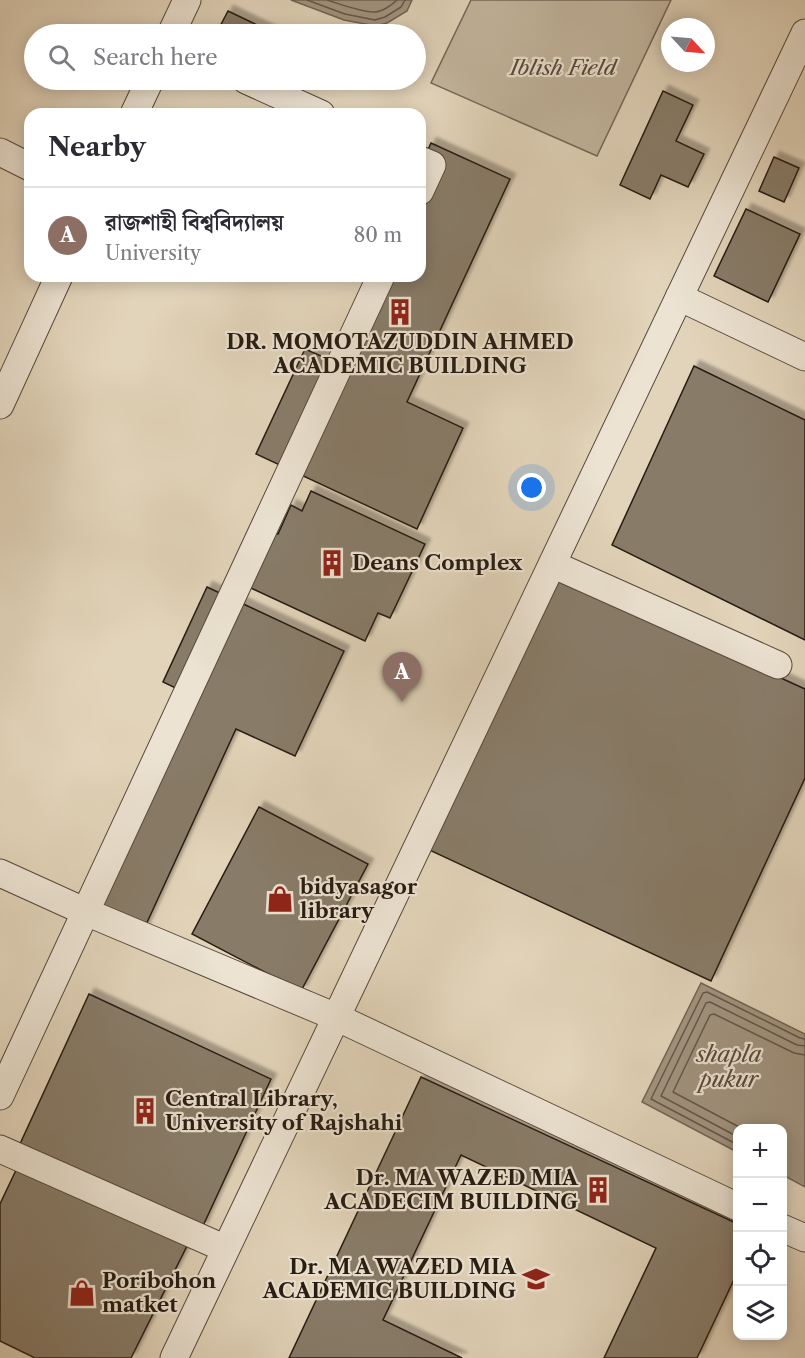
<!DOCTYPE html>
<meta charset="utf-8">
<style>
:root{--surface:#fff;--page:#f2f2f3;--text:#2b2b33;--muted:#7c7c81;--line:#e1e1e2;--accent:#8f2418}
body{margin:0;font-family:"Libre Caslon Text","Noto Serif Bengali",serif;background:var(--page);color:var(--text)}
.controls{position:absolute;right:18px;bottom:18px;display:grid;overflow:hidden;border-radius:12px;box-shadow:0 3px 15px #0003}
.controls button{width:54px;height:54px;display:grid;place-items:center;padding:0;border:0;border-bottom:2px solid var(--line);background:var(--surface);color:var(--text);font:30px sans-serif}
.compass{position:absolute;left:661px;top:18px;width:54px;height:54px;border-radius:50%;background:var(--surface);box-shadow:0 3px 15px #0003;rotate:116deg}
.you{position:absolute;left:532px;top:488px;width:21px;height:21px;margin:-15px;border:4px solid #fff;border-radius:50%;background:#1a73e8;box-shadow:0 0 0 9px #1a73e833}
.badge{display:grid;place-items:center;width:39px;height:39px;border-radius:50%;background:var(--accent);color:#fff;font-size:20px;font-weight:700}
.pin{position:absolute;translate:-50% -50px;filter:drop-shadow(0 2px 3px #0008)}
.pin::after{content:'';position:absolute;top:32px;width:21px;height:18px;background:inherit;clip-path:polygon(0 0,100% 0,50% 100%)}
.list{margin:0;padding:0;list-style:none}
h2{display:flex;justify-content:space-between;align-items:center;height:78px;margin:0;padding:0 24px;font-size:26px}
h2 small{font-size:20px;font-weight:400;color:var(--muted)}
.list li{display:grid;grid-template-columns:39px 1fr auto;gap:18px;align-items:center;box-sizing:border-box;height:96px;padding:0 24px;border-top:2px solid var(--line)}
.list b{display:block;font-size:22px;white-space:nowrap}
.list p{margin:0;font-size:20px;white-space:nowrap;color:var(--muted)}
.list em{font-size:20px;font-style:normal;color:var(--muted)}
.icon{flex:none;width:33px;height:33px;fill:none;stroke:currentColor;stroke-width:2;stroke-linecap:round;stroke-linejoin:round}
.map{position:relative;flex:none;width:805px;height:1358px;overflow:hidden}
.search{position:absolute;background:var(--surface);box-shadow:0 3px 15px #0003;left:24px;top:24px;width:402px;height:66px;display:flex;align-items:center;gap:15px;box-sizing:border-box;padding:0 21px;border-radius:33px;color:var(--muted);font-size:22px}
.panel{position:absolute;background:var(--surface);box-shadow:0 3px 15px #0003;left:24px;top:108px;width:402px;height:174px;border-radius:18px}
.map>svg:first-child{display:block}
.green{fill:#c2b59d;stroke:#746858;stroke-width:1.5}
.water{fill:#a29581;stroke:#716555;stroke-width:1.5}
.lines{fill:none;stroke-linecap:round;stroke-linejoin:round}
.shore{stroke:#64584a;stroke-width:1.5}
.building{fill:#887c69;stroke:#271c12;stroke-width:1.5;filter:url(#shadow)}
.minor-casing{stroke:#564a3c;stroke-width:29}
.minor{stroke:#ece3d2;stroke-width:27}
.labels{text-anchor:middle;stroke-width:4.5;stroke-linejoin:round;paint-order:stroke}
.park-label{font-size:21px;font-style:italic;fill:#564a3c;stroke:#ece3d2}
.poi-label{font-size:21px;font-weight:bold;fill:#271c12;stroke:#ece3d2;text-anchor:start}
.water-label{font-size:22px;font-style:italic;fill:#584c3e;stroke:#ece3d2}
</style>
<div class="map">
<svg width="805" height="1358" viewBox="0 0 805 1358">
<defs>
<filter id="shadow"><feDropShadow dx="5.5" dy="-5.5" stdDeviation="1.5" flood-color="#0004"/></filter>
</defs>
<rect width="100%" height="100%" fill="#e2d4ba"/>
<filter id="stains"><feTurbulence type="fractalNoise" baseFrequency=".00333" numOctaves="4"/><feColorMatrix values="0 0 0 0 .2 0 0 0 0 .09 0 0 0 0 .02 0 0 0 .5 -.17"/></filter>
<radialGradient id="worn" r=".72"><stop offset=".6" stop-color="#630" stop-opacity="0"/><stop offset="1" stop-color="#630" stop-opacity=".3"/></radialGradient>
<path class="green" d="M471,0H671L597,156L431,83Z"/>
<path class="water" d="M291,0H412L407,11L387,23L376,26L344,20Z
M701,983L805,1034V1187L783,1175L782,1128H738L737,1152L642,1102Z"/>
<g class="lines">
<path class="shore" d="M307,0L345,14L375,20L385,17L401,7L405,0
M327,0C340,4 363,13 376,12C383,11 392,5 397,0
M741,1128L673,1092L710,1015L714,1014L794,1053L805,1055
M738,1137L661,1096L706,1003L710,1002L797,1045L805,1046
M738,1145L651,1099L703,993L707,992L800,1038L805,1039"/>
</g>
<path class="building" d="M228,11L276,34H216Z
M663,91L693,105L676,141L704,154L688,187L661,175L650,199L620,185Z
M431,143L510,179L407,402L463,428L417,529L256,454L305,349L330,360L369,276H420V167Z
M774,157L799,168L784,202L759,191Z
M746,209L800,234L768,302L714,276Z
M694,366L805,420V640L612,545Z
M311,491L425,544L390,618L378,613L365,641L238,582L263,528L278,534L291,505L302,511Z
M554,574L805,689V778L711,981L425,848Z
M207,587L344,651L295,756L236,729L144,929L87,902L184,692L163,682Z
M259,807L368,864L301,991L192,934Z
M89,994L271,1079L202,1228L20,1144Z
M89,994L271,1079L202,1228L20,1144Z
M421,1077L738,1224V1271L697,1358H604L656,1248L461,1155L383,1320L462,1358H289Z
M18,1166L187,1246L131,1358H35L0,1341V1204Z
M18,1166L187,1246L131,1358H35L0,1341V1204Z"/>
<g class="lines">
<defs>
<path id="minor" d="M171,34L187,0
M246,80L321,114
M134,114L150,80
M0,152L30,167
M420,160L432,165L420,191
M679,297L805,357
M0,405L59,276
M552,564L778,665
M0,873L86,912L336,1017L738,1207
M0,1096L381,276
M0,1149L226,1249
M782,1228L805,1238
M174,1358L805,33"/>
</defs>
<use href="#minor" class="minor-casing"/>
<use href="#minor" class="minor"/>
</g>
<defs>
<symbol id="building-bare" viewBox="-9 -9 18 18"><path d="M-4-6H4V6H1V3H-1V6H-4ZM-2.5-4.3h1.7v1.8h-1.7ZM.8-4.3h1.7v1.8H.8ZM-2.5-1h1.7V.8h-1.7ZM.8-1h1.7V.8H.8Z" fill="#8f2418" stroke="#ece3d2" stroke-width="2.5" paint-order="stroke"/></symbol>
<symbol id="shop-bare" viewBox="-9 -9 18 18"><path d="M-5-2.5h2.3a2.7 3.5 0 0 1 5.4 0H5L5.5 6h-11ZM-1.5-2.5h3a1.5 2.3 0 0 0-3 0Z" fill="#8f2418" stroke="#ece3d2" stroke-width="2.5" paint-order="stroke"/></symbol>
<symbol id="university-bare" viewBox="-9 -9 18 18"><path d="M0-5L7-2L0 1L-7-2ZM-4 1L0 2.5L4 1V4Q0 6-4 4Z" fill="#8f2418" stroke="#ece3d2" stroke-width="2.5" paint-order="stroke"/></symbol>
</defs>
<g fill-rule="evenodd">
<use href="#building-bare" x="381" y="293" width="38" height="38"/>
<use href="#building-bare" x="313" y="544" width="38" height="38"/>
<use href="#shop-bare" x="261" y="880" width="38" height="38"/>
<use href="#building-bare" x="126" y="1092" width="38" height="38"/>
<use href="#building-bare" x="579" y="1171" width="38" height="38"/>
<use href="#university-bare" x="517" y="1260" width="38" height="38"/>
<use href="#shop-bare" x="63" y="1274" width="38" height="38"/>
</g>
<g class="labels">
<g class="park-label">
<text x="563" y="75">Iblish Field</text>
</g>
<g class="poi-label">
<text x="400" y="349" text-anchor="middle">DR. MOMOTAZUDDIN AHMED<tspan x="400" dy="24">ACADEMIC BUILDING</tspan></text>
<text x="352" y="570">Deans Complex</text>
<text x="300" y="894">bidyasagor<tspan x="300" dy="24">library</tspan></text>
<text x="165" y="1106">Central Library,<tspan x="165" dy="24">University of Rajshahi</tspan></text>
<text x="578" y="1185" text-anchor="end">Dr. MA WAZED MIA<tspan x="578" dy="24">ACADECIM BUILDING</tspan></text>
<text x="516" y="1274" text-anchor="end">Dr. M A WAZED MIA<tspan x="516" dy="24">ACADEMIC BUILDING</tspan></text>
<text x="102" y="1288">Poribohon<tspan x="102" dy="24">matket</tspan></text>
</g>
<g class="water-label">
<text x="729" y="1062">shapla<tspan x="729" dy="25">pukur</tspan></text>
</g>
</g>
<rect width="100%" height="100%" filter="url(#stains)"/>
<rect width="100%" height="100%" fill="url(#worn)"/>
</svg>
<div class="controls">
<button>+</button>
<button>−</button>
<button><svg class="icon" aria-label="locate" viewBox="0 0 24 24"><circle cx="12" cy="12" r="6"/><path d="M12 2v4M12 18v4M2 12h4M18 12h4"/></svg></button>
<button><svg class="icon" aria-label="layers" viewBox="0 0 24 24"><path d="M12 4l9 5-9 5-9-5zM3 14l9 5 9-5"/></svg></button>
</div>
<svg class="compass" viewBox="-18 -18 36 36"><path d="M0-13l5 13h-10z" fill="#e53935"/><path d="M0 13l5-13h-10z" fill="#7c7c81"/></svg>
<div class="you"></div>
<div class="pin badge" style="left:402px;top:702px;background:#8d6e63">A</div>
<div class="search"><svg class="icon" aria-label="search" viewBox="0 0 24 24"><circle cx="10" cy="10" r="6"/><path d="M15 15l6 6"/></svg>Search here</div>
<section class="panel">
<h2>Nearby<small></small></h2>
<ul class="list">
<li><span class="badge" style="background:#8d6e63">A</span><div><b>রাজশাহী বিশ্ববিদ্যালয়</b><p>University</p></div><em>80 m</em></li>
</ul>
</section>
</div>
